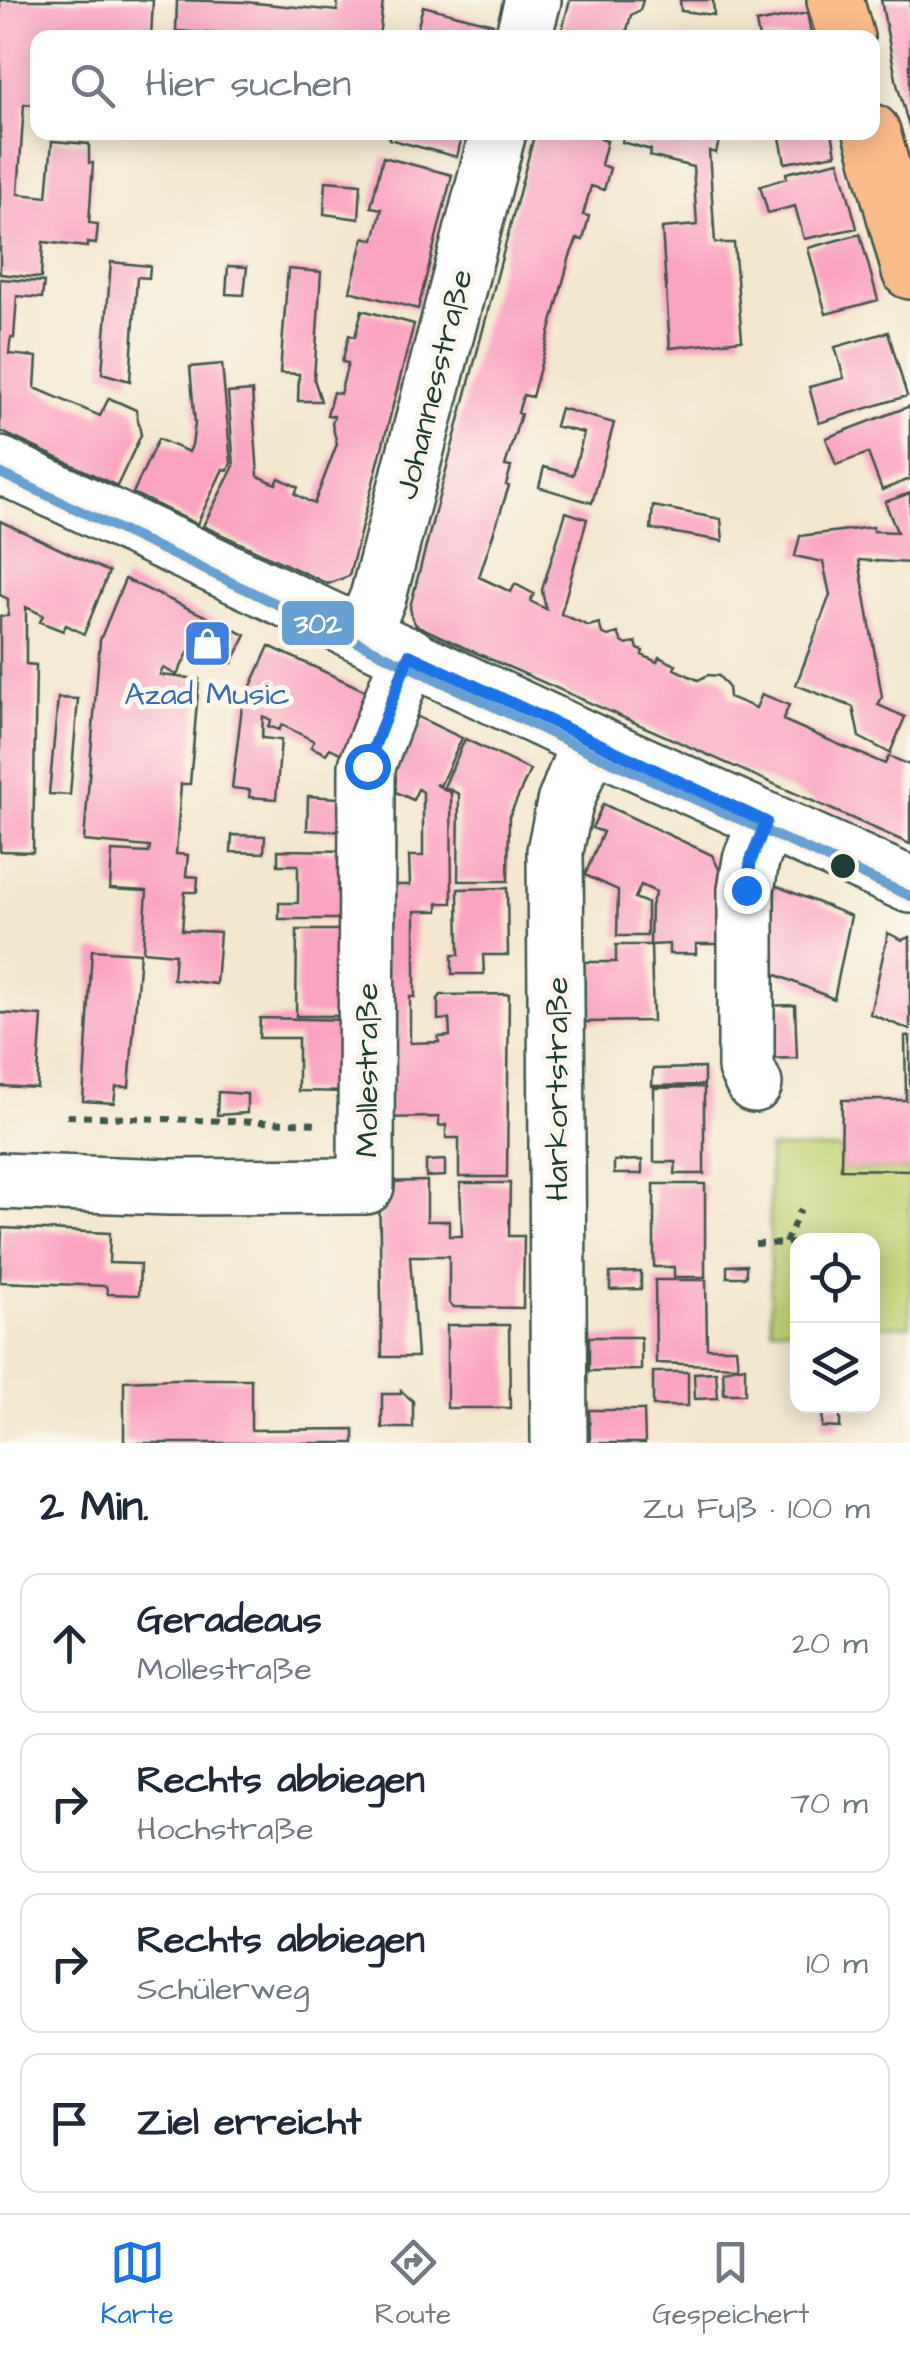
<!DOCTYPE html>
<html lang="de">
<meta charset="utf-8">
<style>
:root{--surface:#fff;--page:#f6f6f7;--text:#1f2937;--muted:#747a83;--line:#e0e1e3;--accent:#1a73e8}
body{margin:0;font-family:"Architects Daughter",sans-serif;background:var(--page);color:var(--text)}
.controls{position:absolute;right:30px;bottom:30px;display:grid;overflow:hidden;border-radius:20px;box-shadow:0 5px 25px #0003}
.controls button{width:90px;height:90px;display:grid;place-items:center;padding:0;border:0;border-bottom:2px solid var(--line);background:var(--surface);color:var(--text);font:50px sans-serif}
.stop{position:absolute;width:30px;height:30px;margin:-22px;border:8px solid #1a73e8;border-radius:50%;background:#fff}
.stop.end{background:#1a73e8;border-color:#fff;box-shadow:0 2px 10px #0008}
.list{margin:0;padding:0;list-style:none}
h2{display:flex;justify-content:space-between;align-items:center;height:130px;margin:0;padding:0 40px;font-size:42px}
h2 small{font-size:32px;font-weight:400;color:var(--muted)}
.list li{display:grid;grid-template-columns:65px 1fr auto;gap:30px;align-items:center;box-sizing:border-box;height:140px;margin:0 20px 20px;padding:0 20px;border:2px solid var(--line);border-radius:20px}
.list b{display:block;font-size:38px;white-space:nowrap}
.list p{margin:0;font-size:32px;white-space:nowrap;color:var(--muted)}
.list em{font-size:32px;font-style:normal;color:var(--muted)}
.icon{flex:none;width:55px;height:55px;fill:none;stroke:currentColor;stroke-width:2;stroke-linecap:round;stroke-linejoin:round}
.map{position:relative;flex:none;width:910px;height:1443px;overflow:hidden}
.search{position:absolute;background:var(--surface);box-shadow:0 5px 25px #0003;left:30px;right:30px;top:30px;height:110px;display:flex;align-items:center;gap:25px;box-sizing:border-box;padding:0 35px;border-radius:20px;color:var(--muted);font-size:38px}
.sheet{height:770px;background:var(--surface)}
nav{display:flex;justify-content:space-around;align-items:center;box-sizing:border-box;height:140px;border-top:2px solid var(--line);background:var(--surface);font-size:28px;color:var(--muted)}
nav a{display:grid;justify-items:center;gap:5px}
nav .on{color:var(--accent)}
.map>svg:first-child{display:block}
.green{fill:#c1d173;stroke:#708754;stroke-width:2.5}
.building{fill:#faa3c1}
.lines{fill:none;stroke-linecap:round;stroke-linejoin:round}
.minor-casing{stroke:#3f564b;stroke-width:60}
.major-casing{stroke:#3f564b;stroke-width:60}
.path{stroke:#3f564b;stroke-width:6;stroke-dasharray:8 8;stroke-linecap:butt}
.minor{stroke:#fff;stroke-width:55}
.major{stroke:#fabb8b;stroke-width:55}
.tram-1-casing{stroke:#fbf7ec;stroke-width:18}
.tram-1{stroke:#67a0d1;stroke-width:10}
.route{stroke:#1a73e8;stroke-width:12}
.stop-dot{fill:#1f3d34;stroke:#fbf7ec;stroke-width:4}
.labels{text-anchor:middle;stroke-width:10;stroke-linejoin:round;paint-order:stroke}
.street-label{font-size:32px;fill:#1f3d34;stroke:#fbf7ec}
.shop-label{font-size:32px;fill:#366cbe;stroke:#fbf7ec}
.line-badge{stroke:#fbf7ec;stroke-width:4}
.badge-label{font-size:28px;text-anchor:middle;font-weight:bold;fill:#fff}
</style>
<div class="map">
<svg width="910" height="1443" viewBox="0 0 910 1443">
<rect width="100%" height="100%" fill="#fbf7ec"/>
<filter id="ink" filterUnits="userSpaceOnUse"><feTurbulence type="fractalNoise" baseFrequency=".01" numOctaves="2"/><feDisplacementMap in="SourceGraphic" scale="20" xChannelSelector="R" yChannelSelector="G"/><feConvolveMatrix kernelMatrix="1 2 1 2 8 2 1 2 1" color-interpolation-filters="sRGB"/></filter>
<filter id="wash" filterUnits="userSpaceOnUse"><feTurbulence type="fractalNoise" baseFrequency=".0048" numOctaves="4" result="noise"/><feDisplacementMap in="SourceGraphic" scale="40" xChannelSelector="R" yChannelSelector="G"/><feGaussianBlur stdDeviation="2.25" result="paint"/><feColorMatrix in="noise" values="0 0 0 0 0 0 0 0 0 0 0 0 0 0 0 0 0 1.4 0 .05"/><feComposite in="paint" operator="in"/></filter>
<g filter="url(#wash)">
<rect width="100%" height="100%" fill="#f3e7cd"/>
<path class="green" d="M769,1148L840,1149L842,1169L910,1170V1326H873L872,1240H798L797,1328H771Z"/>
<g id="blocks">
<path class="building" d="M0,0H153L151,38H38V105L24,104L18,194L47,197L52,141L89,144V163H93L89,223L98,224L96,244L87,243V247L43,242L41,278L0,274Z
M177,0L245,2L337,11L338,0H383L379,38H280L176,31Z
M570,0H643L640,10L631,15L625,38H560Z
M680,0H713L714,15L681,11Z
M881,0H910V130L897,84Z
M423,6L493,24L489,38H415Z
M807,13L812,38H759L756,23Z
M390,132H463L457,157L389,139Z
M535,132H602L600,139L607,141L601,165L610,168L604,190L591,186L583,215L589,216L583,240L577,239L570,256L532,397L523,395L518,413L521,414L505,466L511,467L506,485L509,486L479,577L511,592L515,584L534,594L530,601L546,609L542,590L566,512L587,519L561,614L589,626L599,623L602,633L608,636L618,633L622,642L627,645L636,642L638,649L643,651L642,655L657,662L659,657L676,665L674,669L698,680L708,675L719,676L728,687L729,697L756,708L762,694L789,705L783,720L840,745L885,764L889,756L910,765V844L463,647L416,625L412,618L410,607Z
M624,132H709L720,137L716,153L709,151L715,243H734L742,340L670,348L662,228L697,225L693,167L650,156L651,150L622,142Z
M779,132H832L836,154L785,163Z
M383,157L452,175L418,309L350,291L364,237L374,240L382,209L371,207Z
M839,161L857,228L804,239L795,206L768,213L760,186L787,178L786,173Z
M326,181L361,184L359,219L324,214Z
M860,234L878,300L826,314L808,248Z
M111,262L150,266L149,278L137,277L130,381L102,373Z
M228,266L247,267L244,295L226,294Z
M288,269L321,272L314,379L321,401H298L299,374L280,373Z
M0,279L44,282L42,298L17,296L14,338H11L10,343L9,354L37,357L35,388L100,416L109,398L136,410L141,435L117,486L0,431Z
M362,310L414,324L349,576L328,584L203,526L234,466L228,393L252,391L258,476L276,484L279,478L298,487L295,494L314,504L337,444L332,424L334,416L327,415L333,392L340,394L348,363L342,362L349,335L355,337Z
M888,332L907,396L819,423L809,387L844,378L835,347Z
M222,364L231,463L228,470L223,469L197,524L133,493L158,439L189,452L192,445L195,424L190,367Z
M910,406V479L882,490L868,453L836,465L826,438Z
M560,408L614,423L592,503L539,487L544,467L573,475L584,433L555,426Z
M910,493V563L859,560L882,697L878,705L905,717L890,753L859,737L853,707L796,685L830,595L823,562L795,556L800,536L873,527V531L897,532L885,502Z
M653,506L721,519L723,541L651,529Z
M0,521L109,572L84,634L66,625L63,631L40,622L43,615L26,607V664L36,665L33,852L0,851V616H8V599L0,595Z
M125,579L246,635L232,663L199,648L196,655L189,651L177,675L163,668L160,675L199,679L190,784H181L176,854L188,855L186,876L198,877L197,892H185L182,930L220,932L216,984L173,979L175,954L143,951L147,891L110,889L112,851L149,853L150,847L84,841L100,640Z
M269,646L381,698L356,761L330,748L326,754L311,747L314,741L282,725L279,730L268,726L271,720L263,716L262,738L281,740L276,799L249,797L250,790L232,788L242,706Z
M58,698L78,699L70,795L49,794Z
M399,708L462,738L440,786L435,784L451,793L452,903H438V911H415V997H410V1043L439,1042L438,1037L450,1036L449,1019L438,1020V999L441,995L509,994L507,1177H459V1138H446V1125L439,1126V1117L376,1118L379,885H410L409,856H423V792L418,789L413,800L383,786Z
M465,739L530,770L509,817L508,881H458L459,794L444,787Z
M308,796L354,799V832L307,830Z
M603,804L712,855L719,869L720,944H696V954H669V944L651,945L653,1021L585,1022L584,962H616V945H650L651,905L656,892L641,885L635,898L647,903V936H617L618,890L585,875L603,832L592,828Z
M232,835L265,836L264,853L231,852Z
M278,850L353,851L352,919H279V903H298V865H278Z
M772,884L851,916L834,999L760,968Z
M507,888L508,955H483L484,974H452V955H459L458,889Z
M297,930H352L351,1016H296Z
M888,933L902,940L910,937V1030L870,1014Z
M92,950L140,953L129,1087H116L114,1103L83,1101Z
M795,1005L797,1058L762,1059L761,1006Z
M0,1013L42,1016L37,1088L0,1086Z
M260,1018L350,1020V1092L298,1091V1038H259Z
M905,1036H910V1170L841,1169L842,1100H906Z
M704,1068V1085L652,1086L653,1069Z
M704,1087V1174H675L676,1162H654V1088Z
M218,1092L247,1094V1113L217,1115Z
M445,1160V1176L426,1177V1161Z
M642,1160V1174H614V1161Z
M427,1181V1221H449V1236H462L460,1183H510L509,1236H524L523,1308L454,1307L449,1303V1256H410L417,1357H382L379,1182Z
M654,1184H705V1277H674V1267H654Z
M2,1228L110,1233L109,1263L140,1264L139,1295L108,1294L106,1286L0,1282Z
M746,1265V1277H727V1266Z
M641,1272V1289L610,1290V1273Z
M655,1280H706L707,1348H736L738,1366L656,1363Z
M447,1325H509L510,1408H447Z
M589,1337H641V1370L589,1371Z
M745,1366V1394H724L723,1370Z
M653,1372H688V1406H653Z
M716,1372L718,1398L695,1399L694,1373Z
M175,1379H251V1430L354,1429V1443H124V1381Z
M401,1391L413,1401V1428H382V1394H401Z
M823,1406H840V1428L822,1427Z
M589,1410H644L645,1443H590Z"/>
</g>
</g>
<g filter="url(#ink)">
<use href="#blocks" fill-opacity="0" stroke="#3f564b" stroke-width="2.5"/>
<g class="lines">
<defs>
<path id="minor" d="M523,38L533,0
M0,465L589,741L910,885
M363,634L378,597L498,132
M754,1084L746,1068V890L751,860L766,822
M0,1181L170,1187L366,1186L367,766L409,655
M559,1443L555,851L565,803L589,741"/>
<path id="major" d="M835,0L846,38
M872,132L910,271"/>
</defs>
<use href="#minor" class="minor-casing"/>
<use href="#major" class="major-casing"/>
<path class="path" d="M67,1116L320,1124
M785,1243L801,1209
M755,1244L798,1243"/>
<use href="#minor" class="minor"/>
<use href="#major" class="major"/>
<defs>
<path id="tram-1" d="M0,473L592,753L910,896"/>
</defs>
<use href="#tram-1" class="tram-1-casing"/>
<use href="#tram-1" class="tram-1"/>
</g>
</g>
<g class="lines" filter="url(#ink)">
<path class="route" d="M367,766L409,655L766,822L751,860L746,890"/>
</g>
<defs>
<symbol id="shop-square" viewBox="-11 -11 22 22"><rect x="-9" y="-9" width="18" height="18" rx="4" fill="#3f7fe0" stroke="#fbf7ec"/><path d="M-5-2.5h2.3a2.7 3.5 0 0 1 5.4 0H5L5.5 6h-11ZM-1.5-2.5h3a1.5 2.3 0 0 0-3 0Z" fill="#fff"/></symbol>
</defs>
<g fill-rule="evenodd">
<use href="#shop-square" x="180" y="616" width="55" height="55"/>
</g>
<circle class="stop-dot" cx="843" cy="866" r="14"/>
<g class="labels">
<g class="street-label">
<text transform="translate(433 384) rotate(-76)" y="11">Johannesstraße</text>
<text transform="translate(366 1070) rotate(-90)" y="11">Mollestraße</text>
<text transform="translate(556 1089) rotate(-90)" y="11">Harkortstraße</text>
</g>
<g class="shop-label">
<text x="207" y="704">Azad Music</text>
</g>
</g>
<rect class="line-badge" x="280" y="599" width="76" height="48" rx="10" fill="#67a0d1"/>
<g class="badge-label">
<text x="318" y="633">302</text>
</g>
</svg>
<div class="controls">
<button><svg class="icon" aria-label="locate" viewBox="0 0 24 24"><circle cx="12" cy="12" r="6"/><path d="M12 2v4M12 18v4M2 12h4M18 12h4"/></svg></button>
<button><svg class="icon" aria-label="layers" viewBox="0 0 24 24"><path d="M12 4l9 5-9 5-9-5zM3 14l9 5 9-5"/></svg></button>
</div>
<div class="stop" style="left:367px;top:766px"></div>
<div class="stop end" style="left:746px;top:890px"></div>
<div class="search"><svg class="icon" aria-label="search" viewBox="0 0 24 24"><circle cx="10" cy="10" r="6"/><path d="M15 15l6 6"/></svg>Hier suchen</div>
</div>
<section class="sheet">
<h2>2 Min.<small>Zu Fuß · 100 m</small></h2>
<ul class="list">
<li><svg class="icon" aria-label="ahead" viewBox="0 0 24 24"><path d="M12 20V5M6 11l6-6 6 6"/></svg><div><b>Geradeaus</b><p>Mollestraße</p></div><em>20 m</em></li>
<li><svg class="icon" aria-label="right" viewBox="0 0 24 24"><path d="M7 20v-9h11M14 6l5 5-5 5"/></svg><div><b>Rechts abbiegen</b><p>Hochstraße</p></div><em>70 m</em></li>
<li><svg class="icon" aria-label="right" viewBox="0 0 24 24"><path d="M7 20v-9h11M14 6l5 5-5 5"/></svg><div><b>Rechts abbiegen</b><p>Schülerweg</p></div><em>10 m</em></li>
<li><svg class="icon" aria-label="arrive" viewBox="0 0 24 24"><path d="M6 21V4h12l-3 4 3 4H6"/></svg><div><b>Ziel erreicht</b></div></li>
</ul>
</section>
<nav>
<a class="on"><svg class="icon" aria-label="map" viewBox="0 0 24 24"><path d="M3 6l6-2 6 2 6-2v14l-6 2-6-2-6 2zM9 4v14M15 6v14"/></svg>Karte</a>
<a><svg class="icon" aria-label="directions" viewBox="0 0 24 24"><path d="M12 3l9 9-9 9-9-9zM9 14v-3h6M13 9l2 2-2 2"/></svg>Route</a>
<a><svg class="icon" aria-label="saved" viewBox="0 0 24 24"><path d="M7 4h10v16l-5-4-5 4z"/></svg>Gespeichert</a>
</nav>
